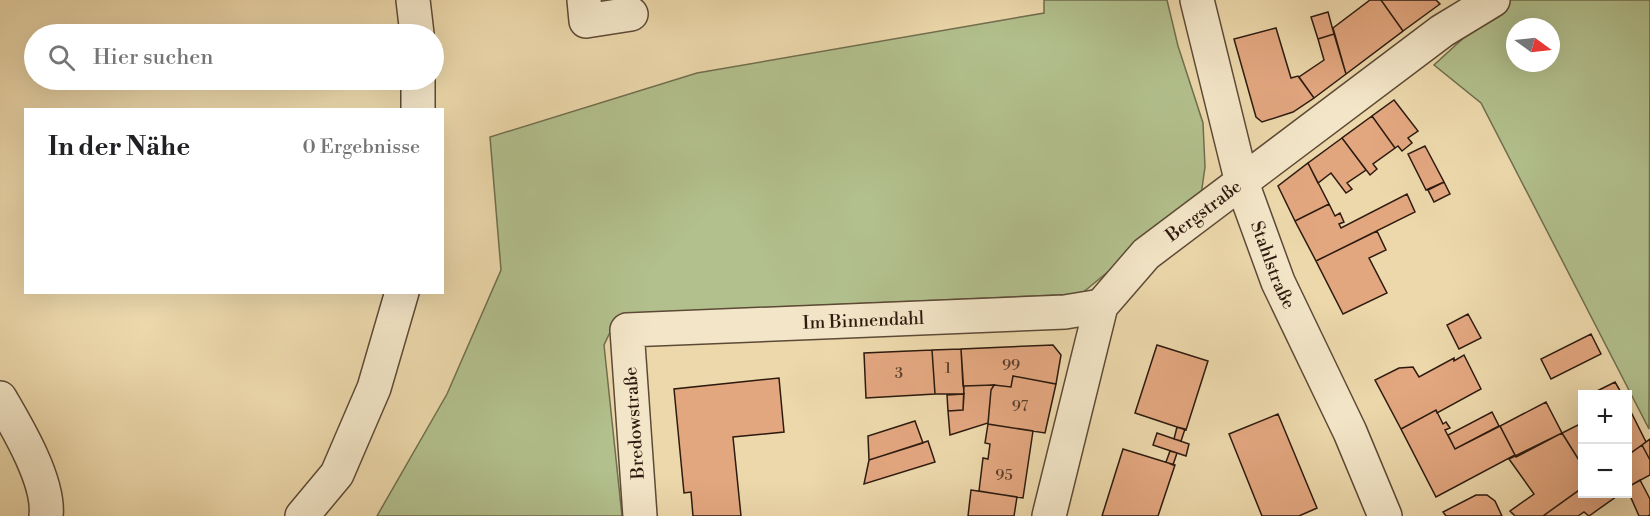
<!DOCTYPE html>
<html lang="de">
<meta charset="utf-8">
<style>
:root{--surface:#fff;--page:#f6f6f6;--text:#202124;--muted:#757577;--line:#e0e0e0}
body{margin:0;font-family:"Libre Bodoni",serif;background:var(--page);color:var(--text)}
.controls{position:absolute;right:18px;bottom:18px;display:grid;overflow:hidden;border-radius:0px;box-shadow:0 6px 24px #0002}
.controls button{width:54px;height:54px;display:grid;place-items:center;padding:0;border:0;border-bottom:2px solid var(--line);background:var(--surface);color:var(--text);font:30px sans-serif}
.compass{position:absolute;left:1506px;top:18px;width:54px;height:54px;border-radius:50%;background:var(--surface);box-shadow:0 6px 24px #0002;rotate:105deg}
.list{margin:0;padding:0;list-style:none}
h2{display:flex;justify-content:space-between;align-items:center;height:78px;margin:0;padding:0 24px;font-size:26px}
h2 small{font-size:20px;font-weight:400;color:var(--muted)}
.icon{flex:none;width:33px;height:33px;fill:none;stroke:currentColor;stroke-width:2;stroke-linecap:round;stroke-linejoin:round}
.map{position:relative;flex:none;width:1650px;height:516px;overflow:hidden}
.search{position:absolute;background:var(--surface);box-shadow:0 6px 24px #0002;left:24px;top:24px;width:420px;height:66px;display:flex;align-items:center;gap:15px;box-sizing:border-box;padding:0 21px;border-radius:33px;color:var(--muted);font-size:22px}
.panel{position:absolute;background:var(--surface);box-shadow:0 6px 24px #0002;left:24px;top:108px;width:420px;height:186px;border-radius:0px}
.map>svg:first-child{display:block}
.green{fill:#b2c08d;stroke:#706e4e;stroke-width:1.5;fill-rule:evenodd}
.building{fill:#e3a780;stroke:#2d1b0f;stroke-width:1.5}
.lines{fill:none;stroke-linecap:round;stroke-linejoin:round}
.minor-casing{stroke:#5d4a36;stroke-width:36}
.minor{stroke:#f3e6c8;stroke-width:33}
.labels{text-anchor:middle;stroke-width:4.5;stroke-linejoin:round;paint-order:stroke}
.number-label{font-size:15px;fill:#5a3e2b}
.street-label{font-size:18px;fill:#2d1b0f;stroke:#f3e6c8}
</style>
<div class="map">
<svg width="1650" height="516" viewBox="0 0 1650 516">
<rect width="100%" height="100%" fill="#ecd8ab"/>
<filter id="stains"><feTurbulence type="fractalNoise" baseFrequency=".00333" numOctaves="4"/><feColorMatrix values="0 0 0 0 .2 0 0 0 0 .09 0 0 0 0 .02 0 0 0 .5 -.17"/></filter>
<radialGradient id="worn" r=".72"><stop offset=".6" stop-color="#630" stop-opacity="0"/><stop offset="1" stop-color="#630" stop-opacity=".3"/></radialGradient>
<path class="green" d="M1044,0H1167L1178,46L1203,123L1205,167L1201,195L1081,294L638,313L614,324L604,345L622,516H377L447,394L501,270L490,137L697,73L1044,13Z
M1505,0H1650L1649,429L1481,103L1434,65ZM1515,27H1551V63H1515Z"/>
<path class="building" d="M1370,0H1381L1403,31L1346,74L1333,28Z
M1381,0H1436L1440,4L1403,31Z
M1328,12L1334,34L1318,39L1311,17Z
M1276,28L1291,78L1298,76L1314,98L1293,112L1262,122L1256,117L1234,39Z
M1334,34L1346,74L1314,98L1299,77L1324,60L1318,39Z
M1394,100L1418,131L1408,138L1412,143L1402,151L1398,146L1395,148L1372,116Z
M1372,116L1395,148L1373,164L1377,169L1370,175L1342,138Z
M1342,138L1366,170L1347,183L1352,189L1346,193L1331,173L1318,183L1308,163Z
M1425,146L1444,182L1426,190L1408,154Z
M1308,163L1329,204L1295,221L1278,186Z
M1444,182L1450,194L1434,202L1428,190Z
M1407,194L1415,212L1316,261L1295,221L1329,204L1335,216L1340,213L1344,222L1339,224L1341,228Z
M1377,231L1386,250L1369,258L1387,293L1343,314L1316,261Z
M1468,314L1481,338L1459,349L1447,325Z
M1591,334L1601,354L1551,379L1541,359Z
M1053,345L1061,355L1056,384L1013,376L1011,387L994,385L963,386L961,349Z
M1157,345L1208,361L1186,430L1135,413Z
M961,349L964,394H935L932,350Z
M932,350L935,394L866,398L864,353Z
M1464,355L1481,389L1437,413L1436,410L1401,429L1375,380L1399,368L1413,367L1419,377L1454,358V361Z
M1013,376L1056,384L1045,433L988,424L991,390L994,385L1011,387Z
M779,378L784,432L733,437L741,516H693L691,492L684,493L674,389Z
M1615,382L1622,394H1591Z
M994,385L991,390L988,423L950,435L948,411L963,410L964,386Z
M964,394L963,410L948,411L947,395Z
M1546,402L1562,433L1516,457L1500,426Z
M1628,406L1646,442L1628,455Z
M1436,410L1443,424L1446,422L1450,428L1445,430L1455,449L1500,426L1515,455L1436,497L1401,429Z
M1492,412L1499,426L1455,449L1448,435Z
M1278,414L1317,508L1299,516H1262L1229,434Z
M915,421L923,443L869,460L868,436Z
M1582,423V465L1562,433Z
M988,424L1033,431L1023,498L979,491L983,458L988,459L990,444L985,443Z
M1177,427L1185,429L1181,441L1174,439Z
M1157,433L1189,444L1186,456L1153,445Z
M1562,433L1582,465V488L1543,516H1515L1510,511L1534,494L1509,459Z
M1650,439V460L1642,445Z
M928,441L935,462L864,484L869,460Z
M1642,445L1650,460V475L1628,487V455Z
M1123,449L1175,465L1158,516H1102Z
M1170,451L1177,453L1173,465L1166,462Z
M1640,480L1650,499V515L1648,516H1639L1628,491V487Z
M1582,488V494H1620L1589,516L1584,512L1578,516H1543Z
M971,490L1017,497L1014,516H968Z
M1476,495H1487L1495,501L1502,516H1446L1443,512Z"/>
<g class="lines">
<defs>
<g id="minor">
<path d="M413,0L417,34"/>
<path d="M584,0L586,21L631,14"/>
<path id="s1" d="M1197,0L1242,183L1278,282L1350,432L1385,516"/>
<path d="M418,80V110"/>
<path d="M0,398C17,427 50,482 46,516"/>
<path d="M302,516L337,474L374,388L402,292"/>
<path id="s2" d="M640,516L627,330L1065,312L1101,306"/>
<path id="s3" d="M1049,516L1101,306L1146,254L1442,31L1493,0"/>
</g>
</defs>
<use href="#minor" class="minor-casing"/>
<use href="#minor" class="minor"/>
</g>
<g class="labels">
<g class="number-label">
<text x="1011" y="370">99</text>
<text x="948" y="373">1</text>
<text x="899" y="378">3</text>
<text x="1020" y="411">97</text>
<text x="1004" y="480">95</text>
</g>
<g class="street-label">
<text dy="6" stroke="none"><textPath href="#s3" startOffset="357">Bergstraße</textPath></text>
<text dy="6" stroke="none"><textPath href="#s1" startOffset="276">Stahlstraße</textPath></text>
<text dy="6" stroke="none"><textPath href="#s2" startOffset="423">Im Binnendahl</textPath></text>
<text transform="translate(634 423) rotate(-94)" y="6">Bredowstraße</text>
</g>
</g>
<rect width="100%" height="100%" filter="url(#stains)"/>
<rect width="100%" height="100%" fill="url(#worn)"/>
</svg>
<div class="controls">
<button>+</button>
<button>−</button>
</div>
<svg class="compass" viewBox="-18 -18 36 36"><path d="M0-13l5 13h-10z" fill="#e53935"/><path d="M0 13l5-13h-10z" fill="#757577"/></svg>
<div class="search"><svg class="icon" aria-label="search" viewBox="0 0 24 24"><circle cx="10" cy="10" r="6"/><path d="M15 15l6 6"/></svg>Hier suchen</div>
<section class="panel">
<h2>In der Nähe<small>0 Ergebnisse</small></h2>
<ul class="list">
</ul>
</section>
</div>
